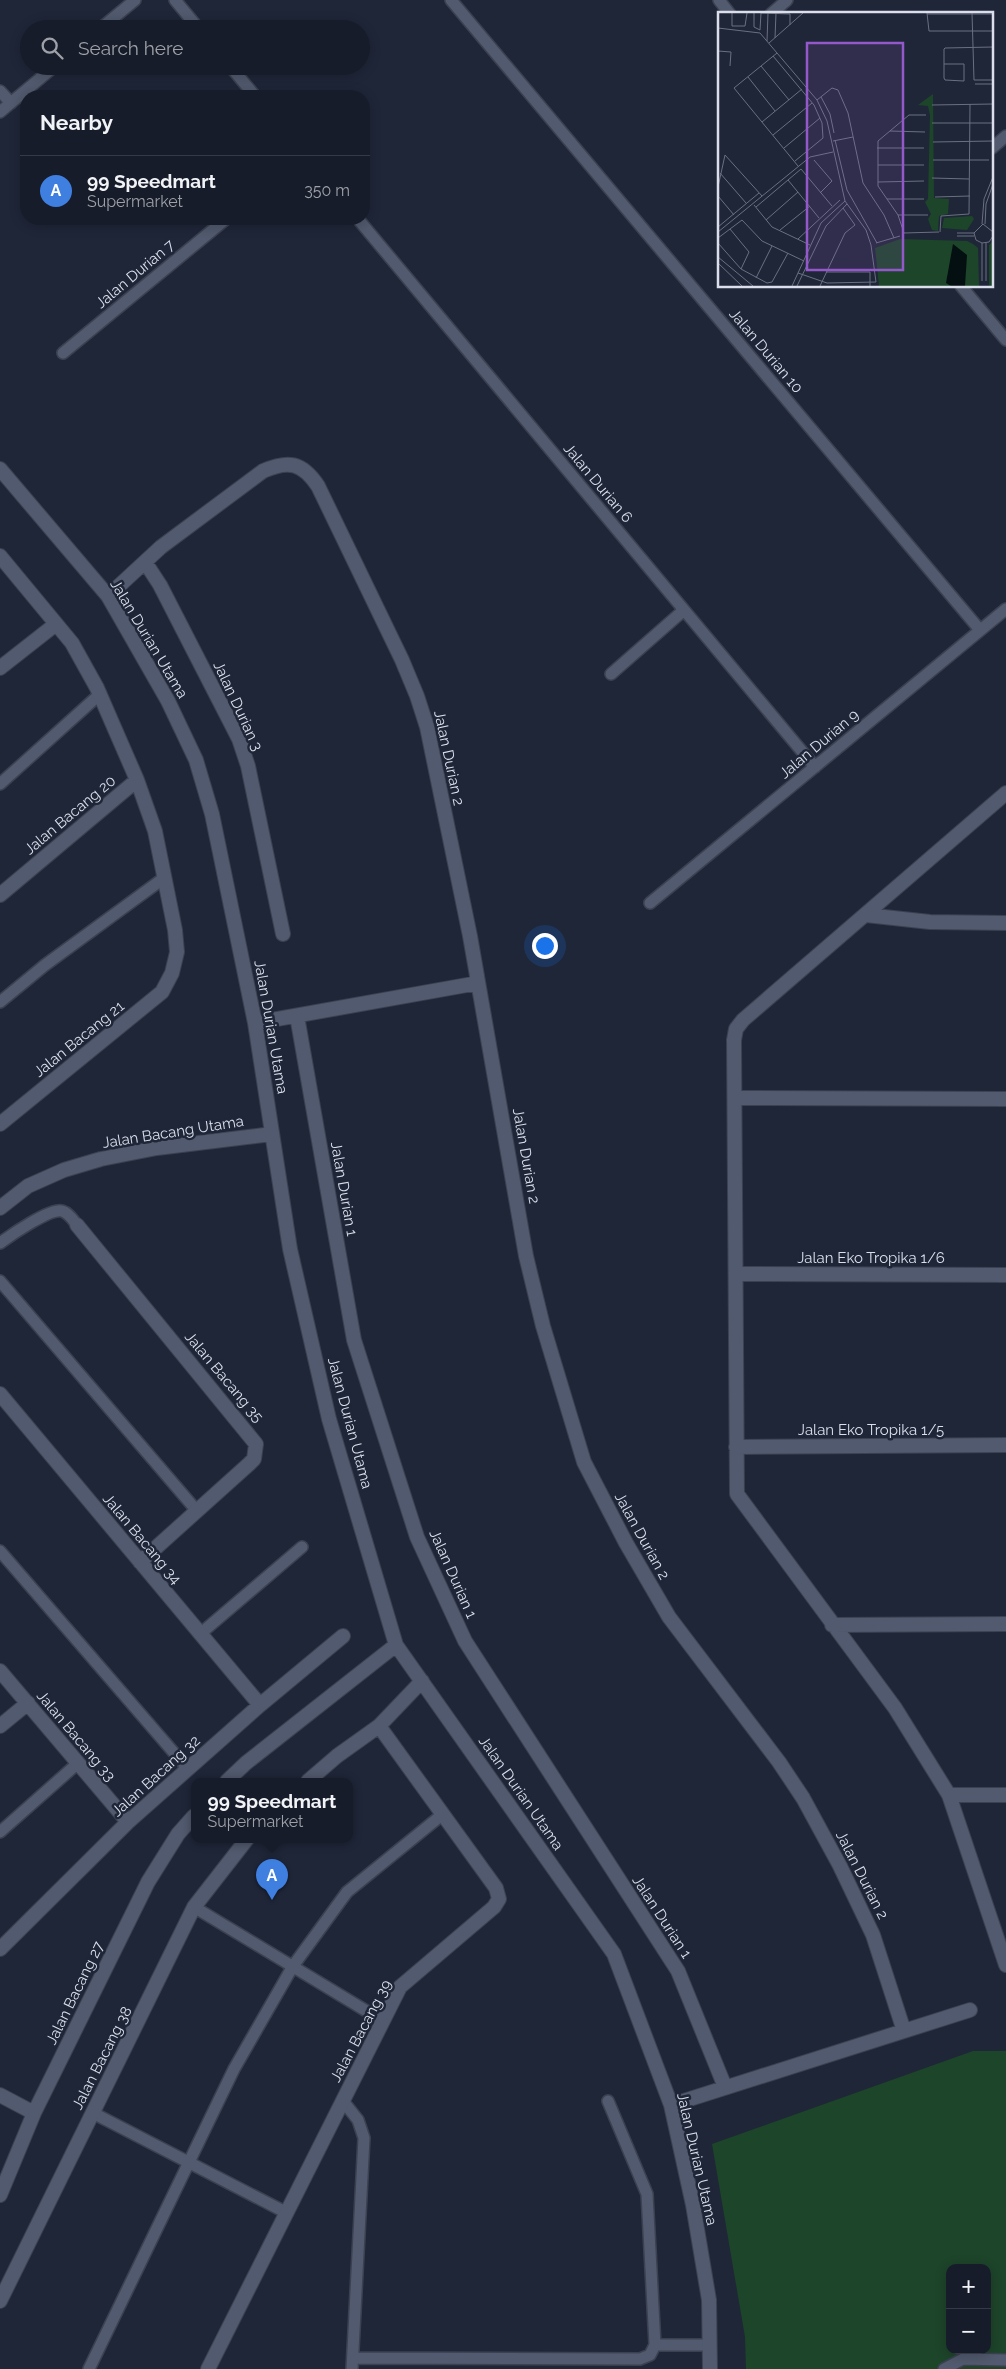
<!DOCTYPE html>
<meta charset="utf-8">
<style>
:root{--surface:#171c2a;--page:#242936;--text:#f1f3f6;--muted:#9ea1a8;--line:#363a47;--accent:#c7a6ef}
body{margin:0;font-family:Raleway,sans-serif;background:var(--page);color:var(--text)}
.controls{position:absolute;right:15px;bottom:15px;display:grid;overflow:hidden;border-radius:10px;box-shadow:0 2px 12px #0003}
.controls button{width:45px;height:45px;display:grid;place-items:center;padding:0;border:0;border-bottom:1px solid var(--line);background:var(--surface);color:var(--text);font:25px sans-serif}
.you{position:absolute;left:544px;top:945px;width:18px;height:18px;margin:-12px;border:4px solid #fff;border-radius:50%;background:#1a73e8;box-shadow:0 0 0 8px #1a73e833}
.badge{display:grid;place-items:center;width:32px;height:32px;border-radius:50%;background:var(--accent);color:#fff;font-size:16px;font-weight:700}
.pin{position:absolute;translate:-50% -41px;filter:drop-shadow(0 1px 2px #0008)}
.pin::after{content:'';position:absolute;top:26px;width:18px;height:15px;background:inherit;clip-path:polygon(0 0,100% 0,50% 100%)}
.popup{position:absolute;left:191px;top:1778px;width:162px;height:65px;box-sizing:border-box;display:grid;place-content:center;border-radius:10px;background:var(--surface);filter:drop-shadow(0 1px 4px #0005);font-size:16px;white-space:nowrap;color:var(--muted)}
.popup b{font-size:19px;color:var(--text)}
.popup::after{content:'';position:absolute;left:50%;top:100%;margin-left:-10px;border:10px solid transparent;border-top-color:var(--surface)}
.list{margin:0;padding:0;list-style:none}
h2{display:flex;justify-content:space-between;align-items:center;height:65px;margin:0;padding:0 20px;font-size:21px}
h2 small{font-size:16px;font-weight:400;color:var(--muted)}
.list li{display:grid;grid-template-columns:32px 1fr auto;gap:15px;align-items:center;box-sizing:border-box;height:70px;padding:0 20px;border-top:1px solid var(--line)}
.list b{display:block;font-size:19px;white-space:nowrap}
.list p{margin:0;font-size:16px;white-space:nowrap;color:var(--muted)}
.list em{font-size:16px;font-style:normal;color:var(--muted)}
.icon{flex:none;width:28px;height:28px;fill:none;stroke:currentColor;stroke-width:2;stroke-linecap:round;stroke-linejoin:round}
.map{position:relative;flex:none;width:1006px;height:2369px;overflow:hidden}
.search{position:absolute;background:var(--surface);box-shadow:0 2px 12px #0003;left:20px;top:20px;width:350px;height:55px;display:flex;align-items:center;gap:12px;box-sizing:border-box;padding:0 18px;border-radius:28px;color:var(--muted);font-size:19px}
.panel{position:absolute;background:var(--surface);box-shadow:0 2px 12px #0003;left:20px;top:90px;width:350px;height:135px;border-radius:20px}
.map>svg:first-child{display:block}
.green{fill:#1d452a;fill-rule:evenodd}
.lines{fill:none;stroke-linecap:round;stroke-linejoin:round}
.service-casing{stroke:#3b4150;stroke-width:14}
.minor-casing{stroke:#3b4150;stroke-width:16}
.service{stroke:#515a6e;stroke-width:11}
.minor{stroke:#515a6e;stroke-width:14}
.labels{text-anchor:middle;stroke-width:5;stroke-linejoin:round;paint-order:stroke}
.street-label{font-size:15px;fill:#dadfeb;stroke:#1f2638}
.inset-road{fill:none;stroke:#6a7080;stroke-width:1}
.view{fill:#9359ca;fill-opacity:0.15;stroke:#9359ca;stroke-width:2.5}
.inset-edge{fill:none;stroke:#dadfeb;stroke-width:2.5}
</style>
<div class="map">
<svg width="1006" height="2369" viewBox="0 0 1006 2369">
<rect width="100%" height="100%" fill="#1f2638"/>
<path class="green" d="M973,2051H1006V2369H746L745,2337L712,2144ZM950,2268H987V2350H950Z"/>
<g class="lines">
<defs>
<path id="service" d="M175,0L199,29
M451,0L980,630
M719,0L730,14
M771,14L787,0
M100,29L135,0
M230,66L255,96
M0,91L11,103
M0,112L55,66
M992,148L1006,136
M358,219L815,767
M961,286L1006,340
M63,353L226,219
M611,674L684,610
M0,784L100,694
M650,903L1006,609
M0,1002L45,965L164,878
M0,1243C11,1235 50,1208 62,1211C69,1213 73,1220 77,1225
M0,1281L197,1511
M0,1551L188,1769
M200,1634L302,1547
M0,1832L78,1763
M194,1907L383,2021
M343,2101L358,2120L364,2138L352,2369
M93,2113L287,2213
M655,2345H709
M353,2358L640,2359L650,2355L655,2345L647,2194L608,2101
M89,2369L234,2069L293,1966L347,1892L443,1814
M944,2369L963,2359L1006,2360"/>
<path id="minor" d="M0,469L108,596L168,701L196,760L212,814L255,1023L290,1249L329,1419L396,1645L614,1954L671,2105L693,2205L709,2300L710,2369
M0,556L72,643L97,688L137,780L155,831L175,930L177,952L172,973L162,992L0,1124
M145,562L160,585L239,739L248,766L283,934
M108,596L161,547L263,471C288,460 302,462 318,486L402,660L417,696L427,727L470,936L526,1256L543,1326L584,1462L626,1543L669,1617L779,1762L803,1798L840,1866L873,1935L904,2031
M0,668L56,624
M1006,793L743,1020L736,1029L734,1040L737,1494L895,1708L949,1795L1006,1965
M0,895L137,780
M866,915L930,922L1006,923
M297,1016L354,1340L417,1537L465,1641L678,1971L725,2087
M255,1023L478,983
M735,1098L1006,1099
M0,1208L28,1186L64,1170L101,1159L157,1148L272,1134
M77,1225L256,1444L254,1459L249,1464L140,1562
M736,1274L1006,1275
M0,1394L260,1705
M736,1447L1006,1445
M832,1625L1006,1624
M0,1671L128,1822
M0,1726L28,1703
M227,1781L246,1763L396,1645
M308,1781L337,1756L379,1726L422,1681
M949,1795H1006
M0,1949L128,1822L260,1705L343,1636
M0,2095L34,2113
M671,2105L970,2010
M0,2195L34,2113L148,1882L178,1834L194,1816
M0,2301L194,1907L247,1839
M208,2369L400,1987L494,1907L499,1899L496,1888L379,1726"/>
</defs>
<use href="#service" class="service-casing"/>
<use href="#minor" class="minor-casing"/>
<use href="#service" class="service"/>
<use href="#minor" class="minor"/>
</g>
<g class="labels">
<g class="street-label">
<text transform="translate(135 274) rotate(-40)" y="5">Jalan Durian 7</text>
<text transform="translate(766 351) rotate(50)" y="5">Jalan Durian 10</text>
<text transform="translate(598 483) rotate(50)" y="5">Jalan Durian 6</text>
<text transform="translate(149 639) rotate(59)" y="5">Jalan Durian Utama</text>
<text transform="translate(238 706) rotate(65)" y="5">Jalan Durian 3</text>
<text transform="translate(819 744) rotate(-40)" y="5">Jalan Durian 9</text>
<text transform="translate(449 758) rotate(78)" y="5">Jalan Durian 2</text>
<text transform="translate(70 815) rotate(-40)" y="5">Jalan Bacang 20</text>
<text transform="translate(271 1027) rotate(80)" y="5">Jalan Durian Utama</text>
<text transform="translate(79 1039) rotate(-39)" y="5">Jalan Bacang 21</text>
<text transform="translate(173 1132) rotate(-9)" y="5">Jalan Bacang Utama</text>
<text transform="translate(526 1156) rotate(80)" y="5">Jalan Durian 2</text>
<text transform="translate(344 1189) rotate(80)" y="5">Jalan Durian 1</text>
<text x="871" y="1263">Jalan Eko Tropika 1/6</text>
<text transform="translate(224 1377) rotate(50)" y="5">Jalan Bacang 35</text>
<text transform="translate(350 1423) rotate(75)" y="5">Jalan Durian Utama</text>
<text x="871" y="1435">Jalan Eko Tropika 1/5</text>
<text transform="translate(642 1536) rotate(61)" y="5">Jalan Durian 2</text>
<text transform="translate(142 1539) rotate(50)" y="5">Jalan Bacang 34</text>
<text transform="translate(453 1574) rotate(66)" y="5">Jalan Durian 1</text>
<text transform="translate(76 1736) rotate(50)" y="5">Jalan Bacang 33</text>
<text transform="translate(156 1776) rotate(-42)" y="5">Jalan Bacang 32</text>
<text transform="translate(521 1793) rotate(55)" y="5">Jalan Durian Utama</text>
<text transform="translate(862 1875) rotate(63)" y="5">Jalan Durian 2</text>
<text transform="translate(662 1917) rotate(57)" y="5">Jalan Durian 1</text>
<text transform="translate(75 1993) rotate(-64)" y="5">Jalan Bacang 27</text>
<text transform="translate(361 2031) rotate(-62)" y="5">Jalan Bacang 39</text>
<text transform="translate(102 2058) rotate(-63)" y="5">Jalan Bacang 38</text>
<text transform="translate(697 2159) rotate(77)" y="5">Jalan Durian Utama</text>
</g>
</g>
<g transform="translate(718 12)">
<rect width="275" height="275" fill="#1f2638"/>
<path d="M215,82L216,186L231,187L230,202L221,204L220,219L214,218L210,207L213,202L207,190L210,187L212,103L210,94L200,93ZM254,204L256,207L249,218L224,216L226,206ZM182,227L249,229L255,232L260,236L261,274H161L157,236ZM275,229V274H271V233Z" fill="#1d452a"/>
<path d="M235,232L249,243L247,274H233L228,271Z" fill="#040f12"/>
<path class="inset-road" d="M14,1V14H27L29,1M36,1V15L42,18L43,1M43,1L72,2V13M209,1L211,19H275M254,1L256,68M209,2H275M0,16L42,21L99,88L109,109L127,189L148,218L153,233L158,270L109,271L80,261M57,26L58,1M49,29L50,1M51,31L85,1M0,39L13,40L12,54M59,41L16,76L80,154M55,44L96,93L104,111L105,126L77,149M226,52H246V69L227,68L226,66V37L227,36L275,35M43,54L71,88M30,65L57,99M256,68H275M257,72H275M103,85L112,102L116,121M99,88L114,76L120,78L130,101L145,171L166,203L176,226M214,93L275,92M208,103H191L160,129V174L180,203L186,221L221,220M44,110L84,77M214,111H275M172,119L207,120M55,123L94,91M117,128L129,178L159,231M115,129L135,125M215,130L275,129M66,136L102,106M159,136H206M96,148L114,169L102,181M215,148H271M160,153H206M2,161L28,191M214,166L251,167M70,168L101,206M160,170L206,169M0,175L7,143L44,184M0,184L16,203M217,185L252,184M169,187H206M36,193L54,215L92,233M38,195L83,157L114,194M180,203H210M48,208L80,180M264,212L266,187L275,165M267,212L268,192L275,172M0,215L41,181M12,217L31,240L23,257M62,218L92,194M0,220L92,145L115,140M222,220L223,204L251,202L252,92M275,220L265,212L256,221L258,228L264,231L271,230L275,224M239,221H256M239,224H256M0,226L24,208L44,229L86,249M80,227L122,188M0,231L23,257L49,271L54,270L70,241M158,231L182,224M264,231V269M0,245L35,274M0,251L24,274M108,260H152V274M38,266L54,234M268,269V231M74,274L103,211L127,189M79,274L108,214L129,192M102,274L127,221L137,213L125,196"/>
<path class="view" d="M89,31H185V258H89Z"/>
<rect width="275" height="275" class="inset-edge"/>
</g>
</svg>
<div class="controls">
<button>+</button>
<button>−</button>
</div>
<div class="you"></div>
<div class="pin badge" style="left:272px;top:1900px;background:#3f7fe0">A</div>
<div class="popup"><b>99 Speedmart</b>Supermarket</div>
<div class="search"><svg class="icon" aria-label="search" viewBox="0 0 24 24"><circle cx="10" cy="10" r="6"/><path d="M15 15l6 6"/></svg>Search here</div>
<section class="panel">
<h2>Nearby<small></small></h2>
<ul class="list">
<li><span class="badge" style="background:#3f7fe0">A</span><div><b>99 Speedmart</b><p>Supermarket</p></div><em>350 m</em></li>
</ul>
</section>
</div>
